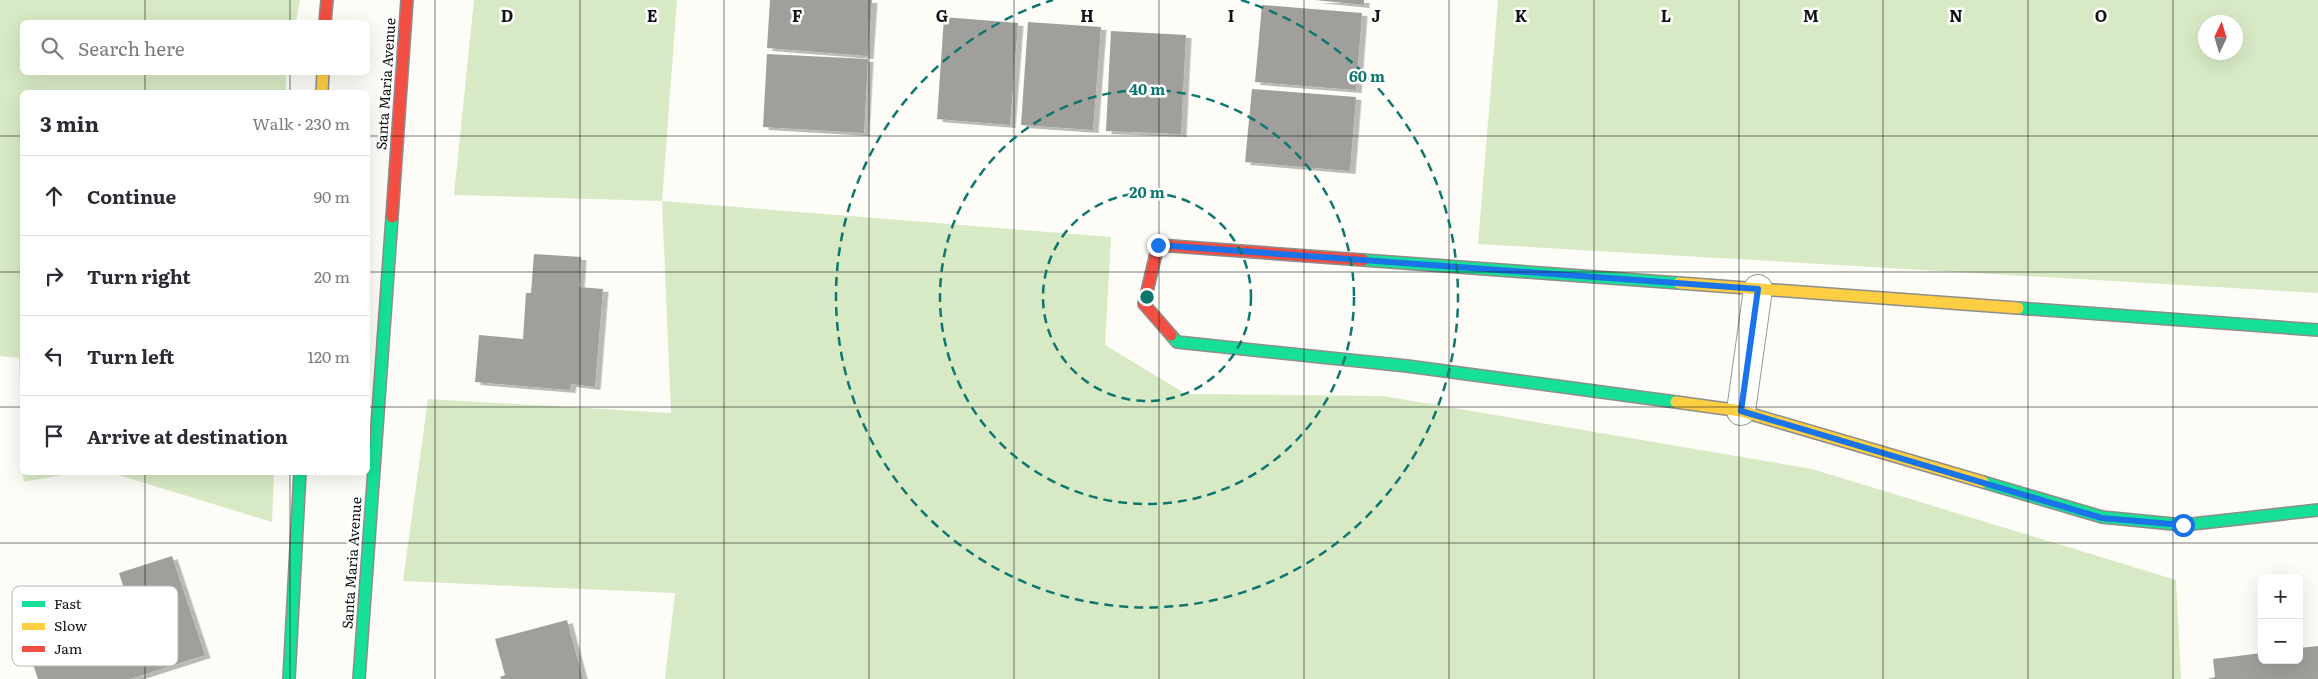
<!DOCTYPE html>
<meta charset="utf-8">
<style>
:root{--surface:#fff;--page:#f7f7f7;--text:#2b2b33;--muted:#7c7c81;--line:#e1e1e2}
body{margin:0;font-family:Literata,serif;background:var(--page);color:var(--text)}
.controls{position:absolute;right:15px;bottom:15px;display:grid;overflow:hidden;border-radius:8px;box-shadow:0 5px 20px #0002}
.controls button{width:45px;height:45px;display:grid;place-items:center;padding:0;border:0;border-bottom:1px solid var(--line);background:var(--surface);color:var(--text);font:25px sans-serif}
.compass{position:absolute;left:2198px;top:15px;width:45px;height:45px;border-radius:50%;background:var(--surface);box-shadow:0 5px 20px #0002;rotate:4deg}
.stop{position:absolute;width:15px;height:15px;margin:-11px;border:4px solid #1a73e8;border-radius:50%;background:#fff}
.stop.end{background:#1a73e8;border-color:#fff;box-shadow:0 1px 5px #0008}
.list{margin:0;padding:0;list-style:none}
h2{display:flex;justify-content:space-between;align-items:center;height:65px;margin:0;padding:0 20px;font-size:21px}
h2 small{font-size:16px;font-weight:400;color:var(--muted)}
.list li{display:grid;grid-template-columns:32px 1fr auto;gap:15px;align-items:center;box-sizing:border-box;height:80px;padding:0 20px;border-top:1px solid var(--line)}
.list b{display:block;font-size:19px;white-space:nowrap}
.list em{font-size:16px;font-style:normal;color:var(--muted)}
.icon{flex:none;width:28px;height:28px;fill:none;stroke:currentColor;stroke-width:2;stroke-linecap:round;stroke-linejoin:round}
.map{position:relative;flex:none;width:2318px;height:679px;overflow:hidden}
.search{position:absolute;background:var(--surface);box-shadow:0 5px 20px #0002;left:20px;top:20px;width:350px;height:55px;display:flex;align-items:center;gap:12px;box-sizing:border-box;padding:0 18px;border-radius:8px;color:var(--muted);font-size:19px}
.panel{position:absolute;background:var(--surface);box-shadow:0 5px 20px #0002;left:20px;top:90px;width:350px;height:385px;border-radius:8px}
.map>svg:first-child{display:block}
.forest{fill:#d8eac5;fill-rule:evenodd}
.building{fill:#a19f9c;filter:url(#shadow)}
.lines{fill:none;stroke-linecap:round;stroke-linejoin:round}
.street-casing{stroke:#979795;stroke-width:30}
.fast-casing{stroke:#8e8d8b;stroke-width:14}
.slow-casing{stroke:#8e8d8b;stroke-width:14}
.jam-casing{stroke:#8e8d8b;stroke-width:14}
.street{stroke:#fffffe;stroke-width:28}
.fast{stroke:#16e098;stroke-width:11}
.slow{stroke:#ffcf43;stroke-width:11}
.jam{stroke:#f24e42;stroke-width:11}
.route{stroke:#1a73e8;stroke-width:6}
.grid{fill:none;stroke:#111;stroke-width:1;stroke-opacity:0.55}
.ring{fill:none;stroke:#0f766e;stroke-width:2.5;stroke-dasharray:9 6}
.labels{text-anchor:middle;stroke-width:5;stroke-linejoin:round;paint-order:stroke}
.street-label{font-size:14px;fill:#111;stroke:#fff}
.key{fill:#fff;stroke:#b8b8b8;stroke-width:1}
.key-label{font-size:14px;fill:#111}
.grid-label{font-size:16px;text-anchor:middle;font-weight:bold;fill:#111;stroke:#fff;stroke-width:5;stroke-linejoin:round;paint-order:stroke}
.centre{fill:#0f766e;stroke:#fff;stroke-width:2.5}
.ring-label{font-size:15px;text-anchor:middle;font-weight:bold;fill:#0f766e;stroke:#fff;stroke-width:5;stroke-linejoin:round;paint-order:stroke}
</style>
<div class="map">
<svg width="2318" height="679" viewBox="0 0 2318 679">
<defs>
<filter id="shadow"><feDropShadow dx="5.5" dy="3" stdDeviation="0" flood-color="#0004"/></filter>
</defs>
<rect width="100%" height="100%" fill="#fdfcf7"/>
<path class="forest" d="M0,0H300L296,22H22V72L286,73V92H22V446L19,358L0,356Z
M474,0H677L662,201L1111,237L1105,345L1186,394L1383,396L1812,469L2176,580L2181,679H665L675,593L403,581L428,399L671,413L662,201L454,195Z
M1498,0H2318V293L1478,244ZM2206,22H2236V52H2206Z
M23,473V472L72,473L24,482Z
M112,473H274L272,522Z"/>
<path class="building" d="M770,0H872L868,56L767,48Z
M1315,0H1364V5Z
M1262,5L1362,13L1356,90L1255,82Z
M944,17L1018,23L1010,125L937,119Z
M1028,22L1101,27L1093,130L1021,125Z
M1111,31L1186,35L1181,134L1106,131Z
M767,54L868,59L864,133L763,127Z
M1252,89L1356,97L1350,171L1245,162Z
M534,254L581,257L579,287L603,289L595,387L571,384L570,390L475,382L479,335L523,339L526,293H531Z
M172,556L205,655L130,679H38L30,655L48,650L41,628L75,617L80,634L86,631L84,625L124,612L127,619L133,617L119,573Z
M567,620L583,679H501L500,677L505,675L495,639Z
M2318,646V679H2207L2215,677L2213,659L2262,653V660H2299V648Z"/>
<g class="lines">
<defs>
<path id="street" d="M1741,411L1758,289"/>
<path id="fast" d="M1363,260L1679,283
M2018,308L2318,330
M1171,335L1177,342L1407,366L1676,402
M1983,482L2102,517L2183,525L2318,510
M289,679L300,472
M359,679L392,217"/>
<path id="slow" d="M322,92L323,72
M1679,283L2018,308
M1676,402L1741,411L1983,482"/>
<path id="jam" d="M325,22L327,0
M392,217L407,0
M1171,335L1144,304L1158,245L1363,260"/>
</defs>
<use href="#street" class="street-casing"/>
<use href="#fast" class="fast-casing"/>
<use href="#slow" class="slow-casing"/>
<use href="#jam" class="jam-casing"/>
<use href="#street" class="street"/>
<use href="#fast" class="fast"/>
<use href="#slow" class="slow"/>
<use href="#jam" class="jam"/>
</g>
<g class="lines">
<path class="route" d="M1158,245L1758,289L1741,411L2102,518L2183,525"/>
</g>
<path class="grid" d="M145,0V22M290,0V22M435,0V679M580,0V679M724,0V679M869,0V679M1014,0V679M1159,0V679M1304,0V679M1449,0V679M1594,0V679M1739,0V679M1883,0V679M2028,0V679M2173,0V679M145,72V92M290,72V92M0,136H22M368,136H2318M0,272H22M368,272H2318M0,407H22M368,407H2318M145,472V679M290,472V679M0,543H2318"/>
<g class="ring">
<circle cx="1147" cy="297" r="104"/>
<circle cx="1147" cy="297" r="207"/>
<path d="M1241 0A311 311 0 1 1 1053 0"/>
</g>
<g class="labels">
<g class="street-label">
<text transform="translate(386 84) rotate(-86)" y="5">Santa Maria Avenue</text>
<text transform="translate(352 563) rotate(-86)" y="5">Santa Maria Avenue</text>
</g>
</g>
<rect x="12" y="586" width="166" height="80" rx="8" class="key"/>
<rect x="22" y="601" width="23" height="6" fill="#16e098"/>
<rect x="22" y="623" width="23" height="7" fill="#ffcf43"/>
<rect x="22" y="646" width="23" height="6" fill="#f24e42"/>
<g class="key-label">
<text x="54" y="609">Fast</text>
<text x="54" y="631">Slow</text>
<text x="54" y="654">Jam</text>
</g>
<g class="grid-label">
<text x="507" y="22">D</text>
<text x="652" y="22">E</text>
<text x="797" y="22">F</text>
<text x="942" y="22">G</text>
<text x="1087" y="22">H</text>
<text x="1231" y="22">I</text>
<text x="1376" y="22">J</text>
<text x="1521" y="22">K</text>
<text x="1666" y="22">L</text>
<text x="1811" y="22">M</text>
<text x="1956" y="22">N</text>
<text x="2101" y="22">O</text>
</g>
<circle cx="1147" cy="297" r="8" class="centre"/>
<g class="ring-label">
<text x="1367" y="82">60 m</text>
<text x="1147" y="95">40 m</text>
<text x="1147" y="198">20 m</text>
</g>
</svg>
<div class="controls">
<button>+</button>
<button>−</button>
</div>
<svg class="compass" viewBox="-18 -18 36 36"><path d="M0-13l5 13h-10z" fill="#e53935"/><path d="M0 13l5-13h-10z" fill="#7c7c81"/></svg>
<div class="stop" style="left:2183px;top:525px"></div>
<div class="stop end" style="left:1158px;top:245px"></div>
<div class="search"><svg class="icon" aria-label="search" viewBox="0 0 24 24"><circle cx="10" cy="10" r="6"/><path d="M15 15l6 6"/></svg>Search here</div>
<section class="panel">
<h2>3 min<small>Walk · 230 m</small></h2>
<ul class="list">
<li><svg class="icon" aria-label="ahead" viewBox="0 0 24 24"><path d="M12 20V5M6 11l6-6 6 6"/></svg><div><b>Continue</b></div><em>90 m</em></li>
<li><svg class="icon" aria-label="right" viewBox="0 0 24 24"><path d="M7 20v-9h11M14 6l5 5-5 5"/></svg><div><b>Turn right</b></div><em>20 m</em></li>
<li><svg class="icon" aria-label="left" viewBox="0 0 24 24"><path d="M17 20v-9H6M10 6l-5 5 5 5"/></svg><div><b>Turn left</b></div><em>120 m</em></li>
<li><svg class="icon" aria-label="arrive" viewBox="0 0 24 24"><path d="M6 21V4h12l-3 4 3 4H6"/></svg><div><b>Arrive at destination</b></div></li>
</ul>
</section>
</div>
